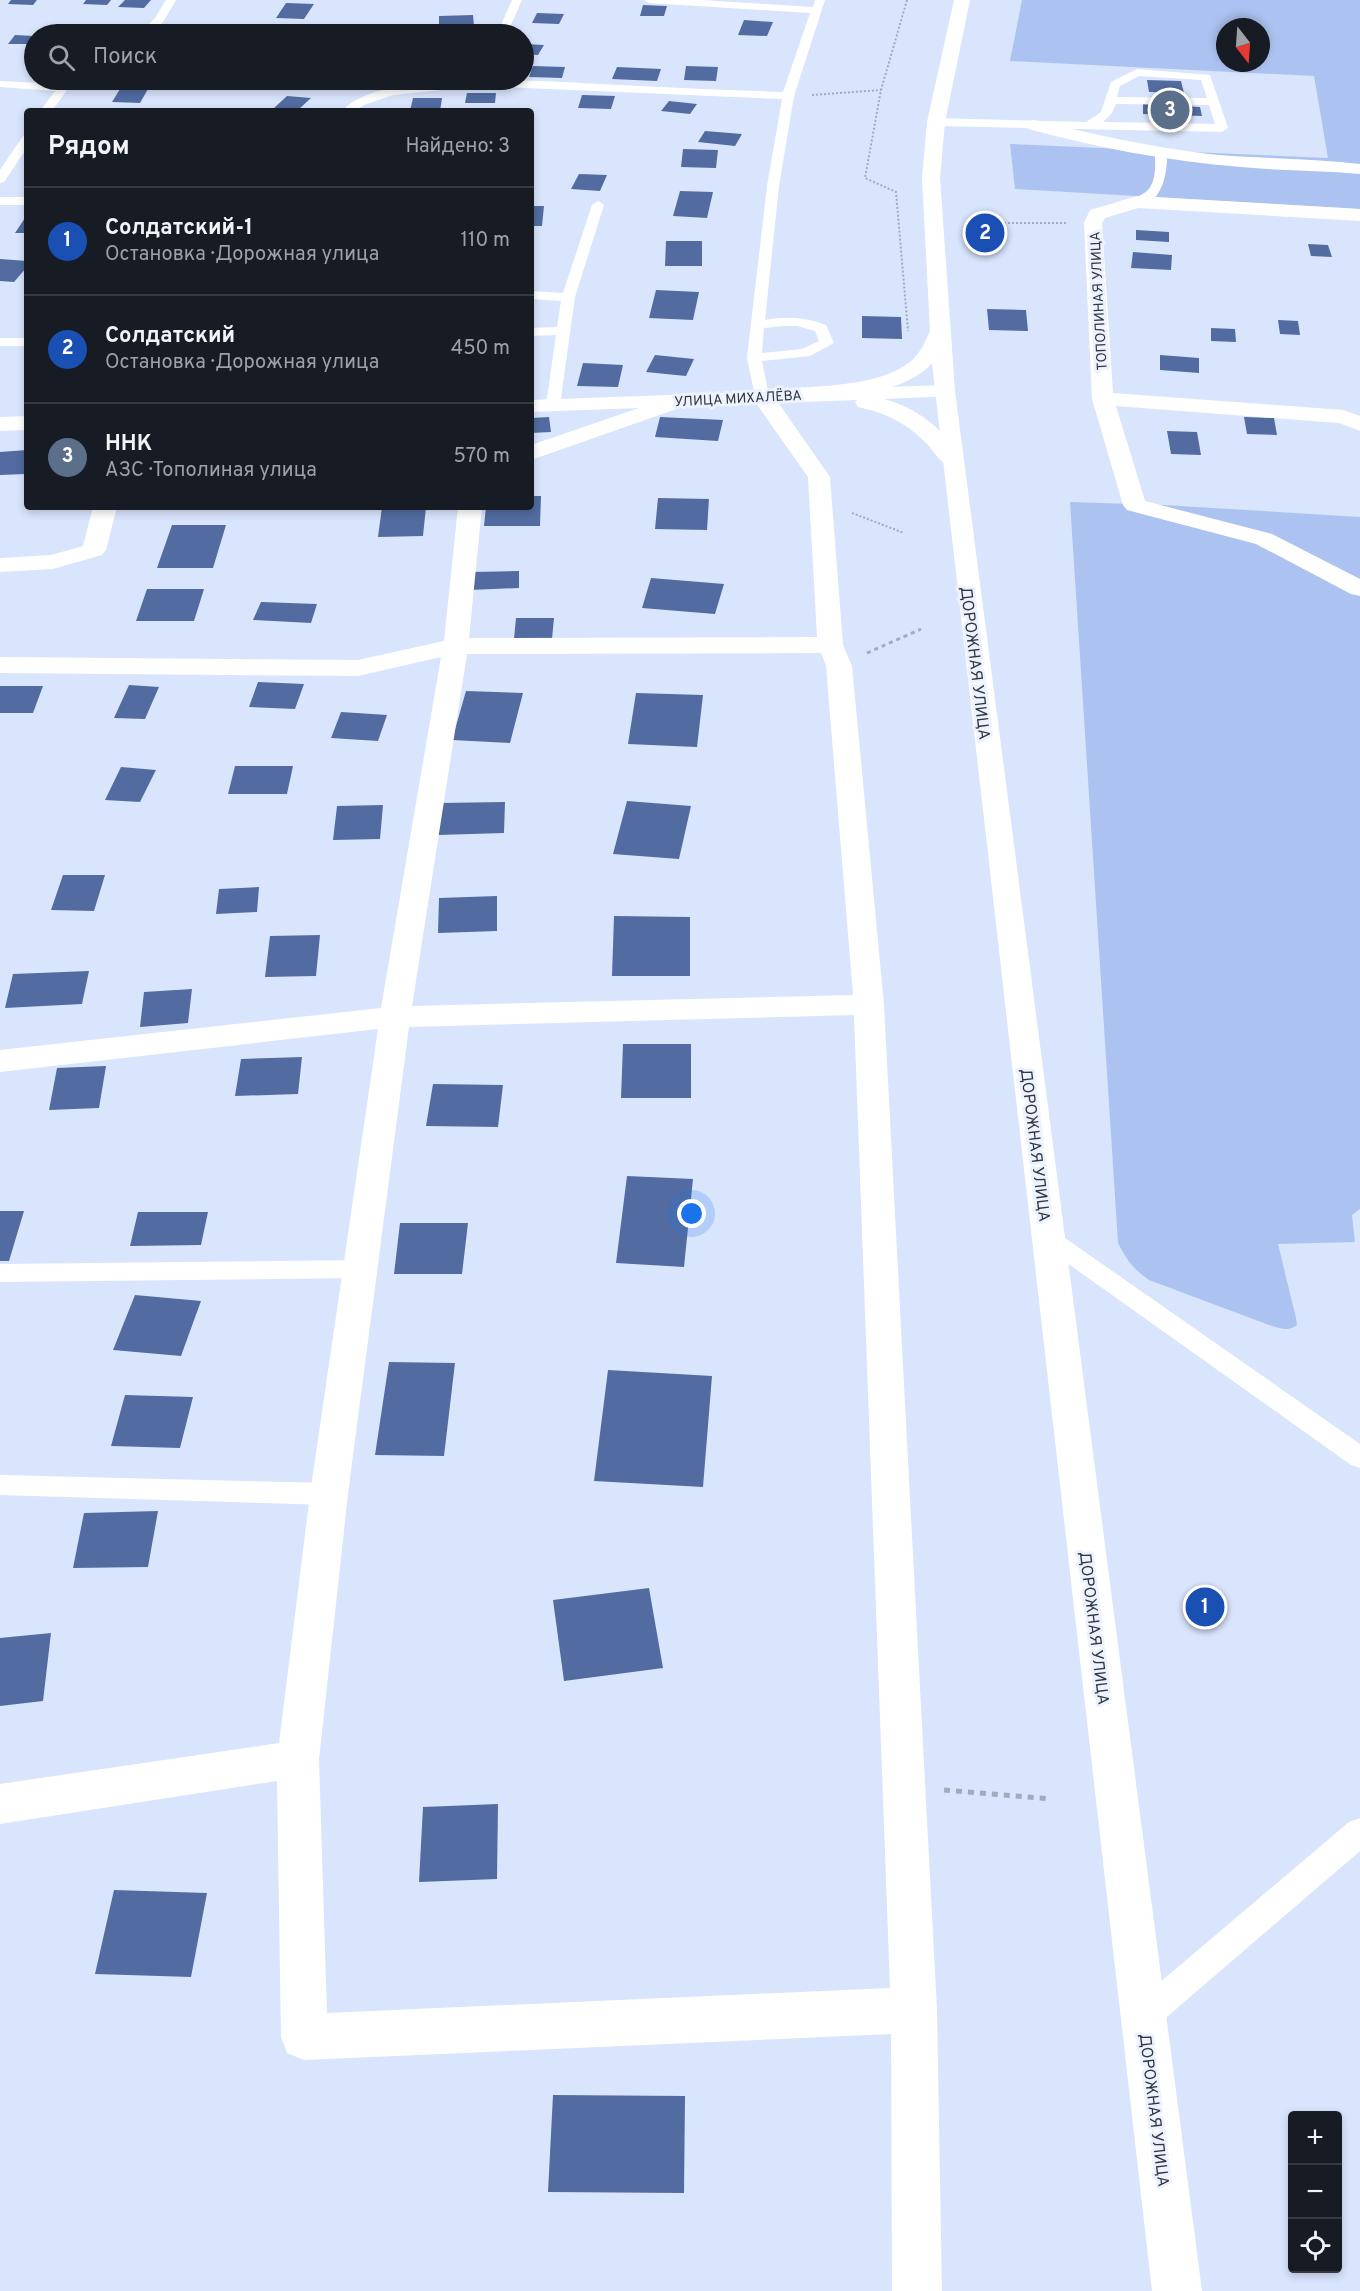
<!DOCTYPE html>
<html lang="ru">
<meta charset="utf-8">
<style>
:root{--surface:#171b24;--page:#20242c;--text:#f1f3f6;--muted:#9ea1a6;--line:#363941;--accent:#a3602f}
body{margin:0;font-family:Overpass,sans-serif;background:var(--page);color:var(--text)}
.controls{position:absolute;right:18px;bottom:18px;display:grid;overflow:hidden;border-radius:6px;box-shadow:0 3px 9px #0003}
.controls button{width:54px;height:54px;display:grid;place-items:center;padding:0;border:0;border-bottom:2px solid var(--line);background:var(--surface);color:var(--text);font:30px sans-serif}
.compass{position:absolute;left:1216px;top:18px;width:54px;height:54px;border-radius:50%;background:var(--surface);box-shadow:0 3px 9px #0003;rotate:163deg}
.you{position:absolute;left:692px;top:1214px;width:21px;height:21px;margin:-15px;border:4px solid #fff;border-radius:50%;background:#1a73e8;box-shadow:0 0 0 9px #1a73e833}
.badge{display:grid;place-items:center;width:39px;height:39px;border-radius:50%;background:var(--accent);color:#fff;font-size:20px;font-weight:700}
.pin{position:absolute;translate:-50% -50%;border:3px solid #fff;box-shadow:0 2px 6px #0006}
.list{margin:0;padding:0;list-style:none}
h2{display:flex;justify-content:space-between;align-items:center;height:78px;margin:0;padding:0 24px;font-size:26px}
h2 small{font-size:20px;font-weight:400;color:var(--muted)}
.list li{display:grid;grid-template-columns:39px 1fr auto;gap:18px;align-items:center;box-sizing:border-box;height:108px;padding:0 24px;border-top:2px solid var(--line)}
.list b{display:block;font-size:22px;white-space:nowrap}
.list p{margin:0;font-size:20px;white-space:nowrap;color:var(--muted)}
.list em{font-size:20px;font-style:normal;color:var(--muted)}
.icon{flex:none;width:33px;height:33px;fill:none;stroke:currentColor;stroke-width:2;stroke-linecap:round;stroke-linejoin:round}
.map{position:relative;flex:none;width:1360px;height:2291px;overflow:hidden}
.search{position:absolute;background:var(--surface);box-shadow:0 3px 9px #0003;left:24px;top:24px;width:510px;height:66px;display:flex;align-items:center;gap:15px;box-sizing:border-box;padding:0 21px;border-radius:33px;color:var(--muted);font-size:22px}
.panel{position:absolute;background:var(--surface);box-shadow:0 3px 9px #0003;left:24px;top:108px;width:510px;height:402px;border-radius:6px}
.map>svg:first-child{display:block}
.green{fill:#acc3f1;fill-rule:evenodd}
.building{fill:#526ca1}
.lines{fill:none;stroke-linecap:round;stroke-linejoin:round}
.path-far2{stroke:#a1abbe;stroke-width:2;stroke-dasharray:2 2;stroke-linecap:butt}
.path-far1{stroke:#a1abbe;stroke-width:3;stroke-dasharray:4 4;stroke-linecap:butt}
.path{stroke:#a1abbe;stroke-width:5;stroke-dasharray:6 6;stroke-linecap:butt}
.service{fill:#fff;fill-rule:evenodd}
.minor{fill:#fff;fill-rule:evenodd}
.tertiary{fill:#fff;fill-rule:evenodd}
.trunk{fill:#fff;fill-rule:evenodd}
.labels{text-anchor:middle;stroke-width:6;stroke-linejoin:round;paint-order:stroke}
.far-street-label{font-size:14px;fill:#313642;stroke:#ecf2fe}
.street-label{font-size:16px;fill:#313642;stroke:#ecf2fe}
</style>
<div class="map">
<svg width="1360" height="2291" viewBox="0 0 1360 2291">
<rect width="100%" height="100%" fill="#d9e5fd"/>
<path class="green" d="M1022,0H1360V209L1015,189L1010,144L1328,158L1314,76L1010,61ZM1225,27H1261V63H1225Z
M1070,502L1164,505L1360,517V1209L1352,1215L1355,1242L1278,1244L1296,1318L1297,1325C1288,1332 1279,1328 1269,1325L1149,1280C1134,1270 1126,1259 1118,1243Z"/>
<path class="building" d="M11,0H37L33,5L8,4Z
M86,0H111L107,5L83,4Z
M125,0H151L144,8L118,7Z
M286,3L314,4L304,19L276,18Z
M643,5L667,6L664,16H640Z
M537,13L564,14L559,24L532,23Z
M473,15L474,26L439,27V16Z
M744,20L773,22L767,36L738,35Z
M106,25L130,26L121,34H95Z
M173,26L203,28L196,34H165Z
M15,35L34,36V44H8Z
M524,44L544,45L538,55L524,54Z
M533,66L565,67L562,78L529,77Z
M686,66L718,67L716,81L684,80Z
M617,67L661,69L657,81L612,79Z
M1147,80L1181,81L1184,93L1149,92Z
M120,89H148L140,103L112,102Z
M467,93H496L495,103H465Z
M582,95L615,96L611,109L578,108Z
M287,96L311,98L298,110L274,108Z
M413,98H442L440,111H410Z
M669,101L697,104L690,114L661,111Z
M1143,104L1200,107L1202,116L1143,114Z
M705,131L742,134L735,146L698,142Z
M683,149L718,150L716,168L681,167Z
M579,174L607,175L600,191L571,189Z
M680,191L713,192L707,218L673,216Z
M531,206H544L542,226H531Z
M27,215V233H15Z
M1136,230L1169,232V242L1136,240Z
M666,241H702V266H665Z
M1308,244L1328,245L1332,257L1311,256Z
M1133,252L1172,255L1171,270L1131,268Z
M0,259L27,261V267L14,282L0,281Z
M656,290L699,292L693,320L649,318Z
M987,309L1026,310L1028,331L989,330Z
M862,316L901,317L902,339L862,338Z
M1278,320L1298,321L1300,335L1280,334Z
M1211,328L1235,329L1236,342L1211,341Z
M655,355L694,359L686,376L646,372Z
M1160,355L1199,358V373L1160,370Z
M583,363L623,365L618,387L577,386Z
M549,417L551,432L531,433V418Z
M660,417L723,420L718,441L655,437Z
M1244,417L1274,418L1277,435L1247,434Z
M1167,431L1197,432L1201,455L1171,454Z
M27,450L26,474L0,475V452Z
M531,496H541L540,526H484L486,507H531Z
M658,498L709,499L707,530L655,529Z
M382,507H426L423,536L378,537Z
M172,525H226L213,568H157Z
M519,571V588L470,590L471,572Z
M651,578L724,584L715,614L642,608Z
M147,589H204L194,621H136Z
M261,602L317,604L311,623L253,620Z
M516,618H554L552,639H514Z
M258,682L304,684L295,709L249,707Z
M129,685L159,687L145,719L114,718Z
M0,686H43L33,713H0Z
M466,691L523,693L510,743L452,740Z
M636,693L703,695L697,747L628,744Z
M341,712L387,715L378,741L331,738Z
M235,766H293L287,794H228Z
M121,767L156,770L140,802L105,800Z
M627,801L691,806L679,859L613,854Z
M505,802L504,833L438,835L440,803Z
M383,805L380,839L333,840L337,806Z
M63,875H105L94,911L51,910Z
M259,887L257,912L216,914L219,889Z
M497,896V931L438,933L439,898Z
M614,916L690,917V976H612Z
M320,935L316,976L265,977L270,936Z
M89,971L82,1004L5,1008L13,974Z
M192,989L188,1023L140,1027L144,992Z
M623,1044H691V1098H621Z
M302,1057L298,1094L235,1096L241,1059Z
M106,1066L99,1108L49,1110L57,1068Z
M433,1084L503,1085L498,1127L426,1126Z
M627,1176L693,1179L684,1267L616,1263Z
M0,1211H24L9,1261H0Z
M138,1212H208L201,1245L130,1246Z
M400,1223H468L462,1274H394Z
M135,1295L201,1301L181,1356L113,1350Z
M389,1362L455,1363L444,1456L375,1455Z
M608,1370L712,1376L703,1487L594,1481Z
M125,1395L193,1397L180,1448L111,1446Z
M158,1511L148,1567L73,1568L84,1513Z
M649,1588L663,1668L564,1681L553,1600Z
M51,1633L43,1701L0,1706V1638Z
M498,1804L497,1879L419,1882L423,1807Z
M114,1890L207,1893L191,1977L95,1974Z
M553,2095L685,2096L684,2193L548,2192Z"/>
<g class="lines">
<path class="path-far2" d="M907,0L881,90L865,178L896,192L908,331
M812,95L881,90
M972,223H1067
M852,513L904,533"/>
<path class="path-far1" d="M867,653L921,629"/>
<path class="path" d="M944,1790L1051,1799"/>
<path class="service" d="M166,0H176L163,22L149,34H138L155,18Z
M512,0H522L507,34H497Z
M644,0H702L813,7L815,0H825L794,96L779,186L765,320C787,316 805,317 826,325L834,343L810,356L762,361L769,396L767,399L762,400L755,396L747,358L767,186L782,99L480,86L393,95L364,105L356,111H342C384,65 559,83 619,85C674,88 729,90 783,92L810,13L649,3ZM782,326H797L815,331L819,341L802,349L762,353L764,328Z
M1137,69L1210,75L1228,128L1222,132L936,126L930,122L936,118L1086,122L1101,112L1111,82ZM1139,76L1201,80L1207,98L1117,97L1120,86ZM1116,104L1209,105L1215,124L1103,122L1112,113Z
M70,80H84L67,90L52,111H40L55,91L0,87V81L61,84Z
M27,135V148L4,182L0,183V170L23,136Z
M1161,149L1167,153C1168,173 1161,210 1133,205L1131,202C1135,197 1142,195 1147,191C1157,181 1155,165 1155,153Z
M0,197H27V205H0Z
M598,201L604,205L575,297L560,405L553,409L546,405L556,335L531,336V328L557,327L561,301L531,299V291L563,293L592,205Z
M0,338H27V346H0Z
M1047,1229L1055,1231L1360,1444V1468L1351,1465L1039,1243L1035,1237L1039,1231Z
M360,1260L368,1263L372,1269L368,1275L360,1278L0,1282V1264Z
M0,1475L329,1483L338,1487L342,1494L338,1501L329,1505L0,1495Z
M1360,1818V1851L1154,2028L1143,2032L1132,2028L1127,2017L1132,2006L1349,1822Z"/>
<path class="minor" d="M1034,120C1092,134 1150,147 1209,154C1259,159 1310,158 1360,164V174C1320,170 1280,171 1241,167C1168,161 1098,148 1028,129L1025,125L1028,121Z
M1137,196L1360,209V221L1138,208L1105,218L1102,223L1113,393L1343,410L1360,416V431L1339,423L1116,406L1145,501L1272,534L1360,579V596L1351,594L1256,544L1127,510L1123,505L1092,399L1084,223L1090,210Z
M762,390L770,391L830,477L843,645L852,666L884,1005L937,2010L942,2291H892L891,2034L304,2060L287,2053L281,2037L277,1781L0,1824V1784L279,1743L310,1494L378,1029L0,1072V1050L381,1008L441,657L358,676L0,673V657L358,660L444,641L458,507H482L469,638L817,637L808,477L751,396L754,391ZM821,653L826,666L853,995L412,1006L467,654ZM854,1015L890,1988L327,2013L319,1759L348,1494L409,1027Z
M677,395L685,396L688,401L685,406L531,460V445Z
M93,507H117L106,550L102,555L53,569L0,572V558L51,555L83,546Z"/>
<path class="tertiary" d="M944,385L952,386L955,391L952,396L884,399C918,408 944,430 963,459L960,464C955,465 951,466 946,464C939,461 933,450 927,444C907,423 886,413 858,407L855,402L857,400L531,412V400Z
M27,416V430L0,431V417Z"/>
<path class="trunk" d="M954,0H970L945,122L940,178L955,391L1202,2291H1152L932,363C899,401 809,399 762,402L754,401L751,396L754,391L762,390C804,386 876,389 910,362C920,354 925,342 930,331L922,178L927,122Z"/>
</g>
<g class="labels">
<g class="far-street-label">
<text transform="translate(1098 301) rotate(-93)" y="5">ТОПОЛИНАЯ УЛИЦА</text>
<text transform="translate(738 398) rotate(-3)" y="5">УЛИЦА МИХАЛЁВА</text>
</g>
<g class="street-label">
<text transform="translate(976 663) rotate(83)" y="6">ДОРОЖНАЯ УЛИЦА</text>
<text transform="translate(1036 1145) rotate(83)" y="6">ДОРОЖНАЯ УЛИЦА</text>
<text transform="translate(1095 1628) rotate(83)" y="6">ДОРОЖНАЯ УЛИЦА</text>
<text transform="translate(1155 2110) rotate(83)" y="6">ДОРОЖНАЯ УЛИЦА</text>
</g>
</g>
</svg>
<div class="controls">
<button>+</button>
<button>−</button>
<button><svg class="icon" aria-label="locate" viewBox="0 0 24 24"><circle cx="12" cy="12" r="6"/><path d="M12 2v4M12 18v4M2 12h4M18 12h4"/></svg></button>
</div>
<svg class="compass" viewBox="-18 -18 36 36"><path d="M0-13l5 13h-10z" fill="#e53935"/><path d="M0 13l5-13h-10z" fill="#9ea1a6"/></svg>
<div class="you"></div>
<div class="pin badge" style="left:1205px;top:1607px;background:#1a4fb4">1</div>
<div class="pin badge" style="left:985px;top:233px;background:#1a4fb4">2</div>
<div class="pin badge" style="left:1170px;top:110px;background:#5c6f8a">3</div>
<div class="search"><svg class="icon" aria-label="search" viewBox="0 0 24 24"><circle cx="10" cy="10" r="6"/><path d="M15 15l6 6"/></svg>Поиск</div>
<section class="panel">
<h2>Рядом<small>Найдено: 3</small></h2>
<ul class="list">
<li><span class="badge" style="background:#1a4fb4">1</span><div><b>Солдатский-1</b><p>Остановка · Дорожная улица</p></div><em>110 m</em></li>
<li><span class="badge" style="background:#1a4fb4">2</span><div><b>Солдатский</b><p>Остановка · Дорожная улица</p></div><em>450 m</em></li>
<li><span class="badge" style="background:#5c6f8a">3</span><div><b>ННК</b><p>АЗС · Тополиная улица</p></div><em>570 m</em></li>
</ul>
</section>
</div>
